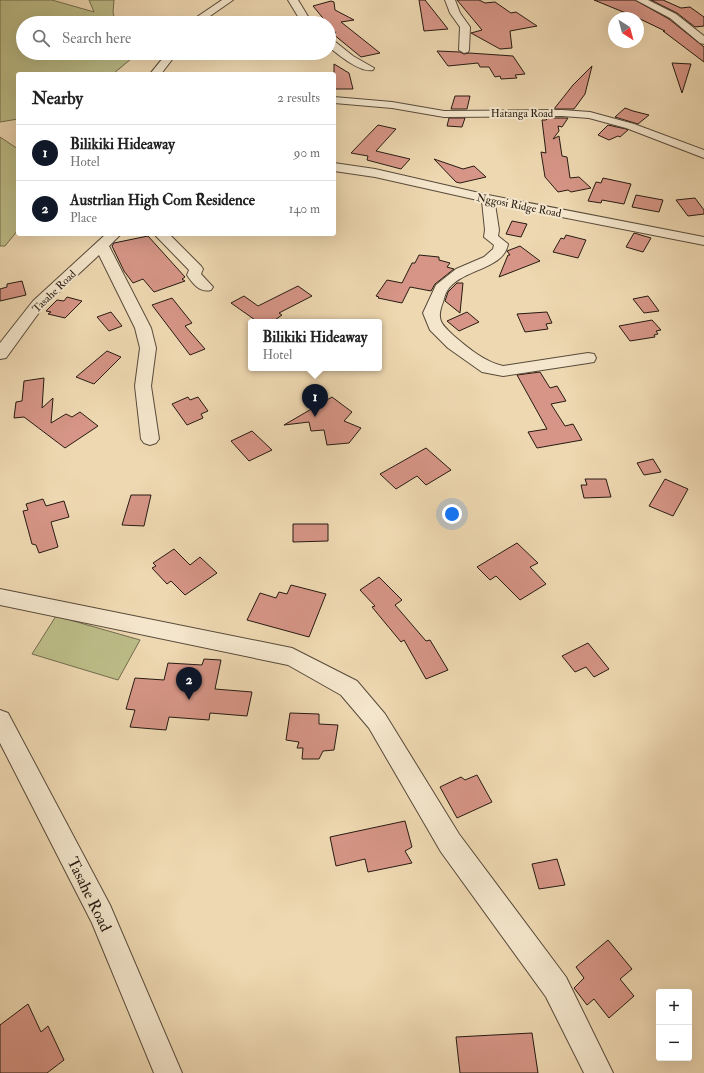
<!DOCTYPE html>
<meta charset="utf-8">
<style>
:root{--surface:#fff;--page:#f6f6f6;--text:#222;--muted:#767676;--line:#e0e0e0;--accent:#111827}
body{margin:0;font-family:"IM FELL Double Pica",serif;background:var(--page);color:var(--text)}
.controls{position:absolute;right:12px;bottom:12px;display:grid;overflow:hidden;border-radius:4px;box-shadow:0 4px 16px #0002}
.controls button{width:36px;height:36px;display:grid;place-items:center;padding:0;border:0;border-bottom:1px solid var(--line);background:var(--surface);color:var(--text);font:20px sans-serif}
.compass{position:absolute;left:608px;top:12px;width:36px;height:36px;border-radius:50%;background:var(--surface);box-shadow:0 4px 16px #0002;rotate:144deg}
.you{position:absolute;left:452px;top:514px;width:14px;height:14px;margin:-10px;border:3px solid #fff;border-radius:50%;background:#1a73e8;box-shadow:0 0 0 6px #1a73e833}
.badge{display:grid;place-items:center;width:26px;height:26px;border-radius:50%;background:var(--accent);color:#fff;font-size:13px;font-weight:700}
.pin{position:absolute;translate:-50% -33px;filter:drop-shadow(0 1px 2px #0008)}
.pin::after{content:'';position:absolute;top:21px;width:14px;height:12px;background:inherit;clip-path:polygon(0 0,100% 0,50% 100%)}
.popup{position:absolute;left:248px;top:319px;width:134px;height:52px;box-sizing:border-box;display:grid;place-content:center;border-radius:4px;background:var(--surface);filter:drop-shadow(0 1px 3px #0005);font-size:13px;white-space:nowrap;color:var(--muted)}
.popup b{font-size:15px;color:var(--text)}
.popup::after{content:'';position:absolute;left:50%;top:100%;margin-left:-8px;border:8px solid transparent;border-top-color:var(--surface)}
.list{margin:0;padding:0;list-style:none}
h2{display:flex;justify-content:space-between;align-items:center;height:52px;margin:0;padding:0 16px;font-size:17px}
h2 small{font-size:13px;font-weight:400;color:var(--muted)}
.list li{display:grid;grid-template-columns:26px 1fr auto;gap:12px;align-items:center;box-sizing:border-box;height:56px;padding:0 16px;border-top:1px solid var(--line)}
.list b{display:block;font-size:15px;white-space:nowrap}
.list p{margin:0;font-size:13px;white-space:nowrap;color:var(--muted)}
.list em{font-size:13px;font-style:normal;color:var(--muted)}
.icon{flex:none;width:22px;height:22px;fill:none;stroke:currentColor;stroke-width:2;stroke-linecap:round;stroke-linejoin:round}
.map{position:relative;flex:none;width:704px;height:1073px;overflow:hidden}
.search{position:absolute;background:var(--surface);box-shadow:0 4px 16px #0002;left:16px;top:16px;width:320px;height:44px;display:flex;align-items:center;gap:10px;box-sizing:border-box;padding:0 14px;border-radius:22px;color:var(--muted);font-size:15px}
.panel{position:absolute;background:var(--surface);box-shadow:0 4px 16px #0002;left:16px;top:72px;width:320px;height:164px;border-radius:4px}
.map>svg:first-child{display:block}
.green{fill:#bdbe89;stroke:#726c4e}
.building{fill:#d69586;stroke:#261b12}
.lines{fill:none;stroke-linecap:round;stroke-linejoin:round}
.minor-casing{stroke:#584a3a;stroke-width:2}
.minor{fill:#f4e6cc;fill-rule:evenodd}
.labels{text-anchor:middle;stroke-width:4;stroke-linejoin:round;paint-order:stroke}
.far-street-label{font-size:11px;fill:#261b12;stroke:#f4e6cc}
.near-street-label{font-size:16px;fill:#261b12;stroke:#f4e6cc}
</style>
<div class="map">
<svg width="704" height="1073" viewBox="0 0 704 1073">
<rect width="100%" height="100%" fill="#eed8b1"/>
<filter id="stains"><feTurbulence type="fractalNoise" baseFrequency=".005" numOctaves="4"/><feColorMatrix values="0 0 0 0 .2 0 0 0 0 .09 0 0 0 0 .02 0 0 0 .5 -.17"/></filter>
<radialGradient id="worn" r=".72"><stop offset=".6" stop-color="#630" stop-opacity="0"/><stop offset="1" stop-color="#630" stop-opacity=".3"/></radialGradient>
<path class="green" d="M0,0H52L94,12L89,0H114L113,12L115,22L129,23H23V53H138L113,74H18V119L0,122Z
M0,137L18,149V230L5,246H0Z
M56,616L140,640L118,680L32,654Z"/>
<path class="building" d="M419,0H425L448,29L424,31Z
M457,0H479L485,3L495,2L511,13L516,12L537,26L510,31L512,48L500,49L471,33L482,30Z
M594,0H635L669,19L704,47V62L663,31H665L638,18Z
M651,0H663L681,8L690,7L704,17V26L695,27L677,13Z
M331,1L334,2L335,10L354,20L341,22L380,53L361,57L333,34L336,33L329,25V23H327L313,6Z
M437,51L460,52L464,54L469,53L513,56L525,74L515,75L517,78L501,79L500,76L495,77L489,67H480L478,63L448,66Z
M672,63L691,64L682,93Z
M334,64L349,73L353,89H334Z
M592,66L585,94L574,109H554L573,85Z
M455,96H470L467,109H451Z
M625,108L633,111L649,115L638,124L615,117Z
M449,118H465L462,127L447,126Z
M548,118H568L562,127L558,126L559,131L553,139L559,136L562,156L567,157L570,178L579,177L591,188L571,192L568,190L558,192L545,177L541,152L546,153L542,120H546Z
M378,125L396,129L376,151L410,159L401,169L367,160L368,156L351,153Z
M608,125L626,129L628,130L620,137L618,136L609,140L598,135Z
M434,159L463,169L474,166L486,177L460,183L456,182Z
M603,178L631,184L624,204L602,200L601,203L588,201L596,182L601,183Z
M636,195L663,200L659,212L632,207Z
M695,198L704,210V214L688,216L676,200Z
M512,221L527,224L521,237L506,234Z
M634,233L651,238L643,252L626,247Z
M566,235L586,240L578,258L553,252L561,238L564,239Z
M148,236L185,277L182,279L185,281L154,292L143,279L133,283L124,271L112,246L114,243Z
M520,246L540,261L499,277L508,255H510L507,251Z
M419,255L439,257V260L450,263L447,267L454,269L435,284L431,291L410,287L402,303L378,298L379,297L376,296L387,280L402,283L412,263H415Z
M22,281L26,295L0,301V289L7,287V284Z
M457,283H463L460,313L445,301L448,292Z
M298,286L312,296L279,313L282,315L272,322H258L231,303L244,296L258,306Z
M648,296L659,311L644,313L633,299Z
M67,297L82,301L65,318L48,314L51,312L46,311L57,300L64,301Z
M172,298L192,323L185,326L205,349L190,355L152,305Z
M111,312L122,326L109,331L97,317Z
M467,312L479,322L459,331L447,321Z
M547,312L552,323L546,324L548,329L525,332L517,314Z
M652,320L661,330L656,331L658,334L654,335L655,337L630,341L619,326Z
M107,351L121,357L94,384L76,377Z
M540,372L550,388L557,386L566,401L551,404L565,426L573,424L582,440L537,448L528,432L547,429L517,375Z
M44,378L42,408L53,398L51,423L66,414L72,417L80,412L98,426L65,448L24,417L14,418L16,402L22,401L24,381Z
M188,397L190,400L198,397L208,411L201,414L203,418L187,425L172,404Z
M332,397L352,412L344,421L361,428L349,443L327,445L324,430L311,431L309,422L284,425Z
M252,431L272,450L249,461L231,441Z
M426,448L451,470L426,485L417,476L396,489L380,474Z
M653,459L661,472L644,475L637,463Z
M585,479H606L611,497L584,498L581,485H587Z
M665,479L688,489L673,516L649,506Z
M131,495H151L144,526L122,525Z
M43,499L46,506L64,501L69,517L51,522L58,547L39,553L36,545L32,544L23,511L28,510L26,504Z
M293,524H328V541L293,542Z
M517,543L538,563L530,567L546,584L520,600L496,576L490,580L477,567Z
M174,549L190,565L200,557L217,573L185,595L171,581L167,584L152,568L156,566L153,563Z
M379,577L402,600L395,605L426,641L430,640L448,670L426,679L404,640L401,642L372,607L375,606L360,590Z
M291,585L326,594L309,637L247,620L260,593L276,598L279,592L287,594Z
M588,643L609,669L594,677L586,667L575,672L562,656Z
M204,659L221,660L215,689L252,692L247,716L210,713L209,720L169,717L166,730L130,727L135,710L126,709L135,678L164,680L168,663L202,665Z
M290,713L319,714V724L338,725L334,750L323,751L319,759H302L303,748H297L299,742L286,740Z
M477,775L492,802L457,818L440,787L461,777L465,780Z
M405,821L412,847L405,851L412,863L368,872L365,859L336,866L330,837Z
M557,859L565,885L539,889L532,864Z
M608,940L632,969L620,979L634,996L609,1018L594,999L587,1005L574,988L584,978L576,967Z
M28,1004L41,1032L48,1026L64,1060L47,1073H0V1025Z
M532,1033L538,1073H460L456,1037Z"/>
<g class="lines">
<defs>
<path id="minor" d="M222,0H233L200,23H188Z
M288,0H298L312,23H302Z
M445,0H455L460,13L470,27L469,50L468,52L464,53L459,50L460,27L450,13Z
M636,0H648L676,14L704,36V44L700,43L670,18Z
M329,39L333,40L353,56L374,68L373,70C360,73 339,55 329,47Z
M167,53H177L161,74H150Z
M334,97L392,102L444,111L562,110L590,112L634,124L704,150V158L626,128L589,118L562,116L444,117L392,108L334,103Z
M334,163L375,169L488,195L704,237V245L495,204L499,230L498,236L508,244C504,270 460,269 447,291C445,294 444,299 443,302C436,320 441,324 454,336C468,348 485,362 503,366L588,353L594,354L596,358L594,362L588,363L503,376L482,372L448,348L430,330L423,313L436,285L456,269L484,257L493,249L494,245L484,237L485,230L482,201L375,177L334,171Z
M106,234H121L109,246L151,328L156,348L151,386L159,439L156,443L150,445L144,443L141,439L135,386L140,348L135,328L99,255L43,307L6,358L0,359V343L33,301Z
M154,234H169L201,266L203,269L201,274L213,287L211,290C200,293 193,284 187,275L189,270Z
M0,589L292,648L357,681L385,714L459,834L566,977L613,1073H584L546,997L441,852L369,728L341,695L288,665L0,605Z
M0,710L8,713L110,905L182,1073H154L92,923L0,743Z"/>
</defs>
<use href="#minor" class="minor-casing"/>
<use href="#minor" class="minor"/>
</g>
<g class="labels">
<g class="far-street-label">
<text x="522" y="117">Hatanga Road</text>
<text transform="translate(519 205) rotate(11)" y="4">Nggosi Ridge Road</text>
<text transform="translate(54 291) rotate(-44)" y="4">Tasahe Road</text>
</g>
<g class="near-street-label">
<text transform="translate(90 894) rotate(64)" y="6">Tasahe Road</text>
</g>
</g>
<rect width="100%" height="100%" filter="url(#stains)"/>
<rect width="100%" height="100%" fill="url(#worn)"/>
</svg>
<div class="controls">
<button>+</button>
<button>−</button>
</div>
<svg class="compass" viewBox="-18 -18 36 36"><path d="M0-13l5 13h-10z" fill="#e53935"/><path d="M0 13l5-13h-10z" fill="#767676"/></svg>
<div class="you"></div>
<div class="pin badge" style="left:315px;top:417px">1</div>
<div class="popup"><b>Bilikiki Hideaway</b>Hotel</div>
<div class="pin badge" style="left:189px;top:700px">2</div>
<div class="search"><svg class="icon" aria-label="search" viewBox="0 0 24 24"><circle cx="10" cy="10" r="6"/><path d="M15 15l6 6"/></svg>Search here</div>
<section class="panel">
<h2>Nearby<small>2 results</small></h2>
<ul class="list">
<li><span class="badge">1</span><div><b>Bilikiki Hideaway</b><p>Hotel</p></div><em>90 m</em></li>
<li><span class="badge">2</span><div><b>Austrlian High Com Residence</b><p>Place</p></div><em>140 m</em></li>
</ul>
</section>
</div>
